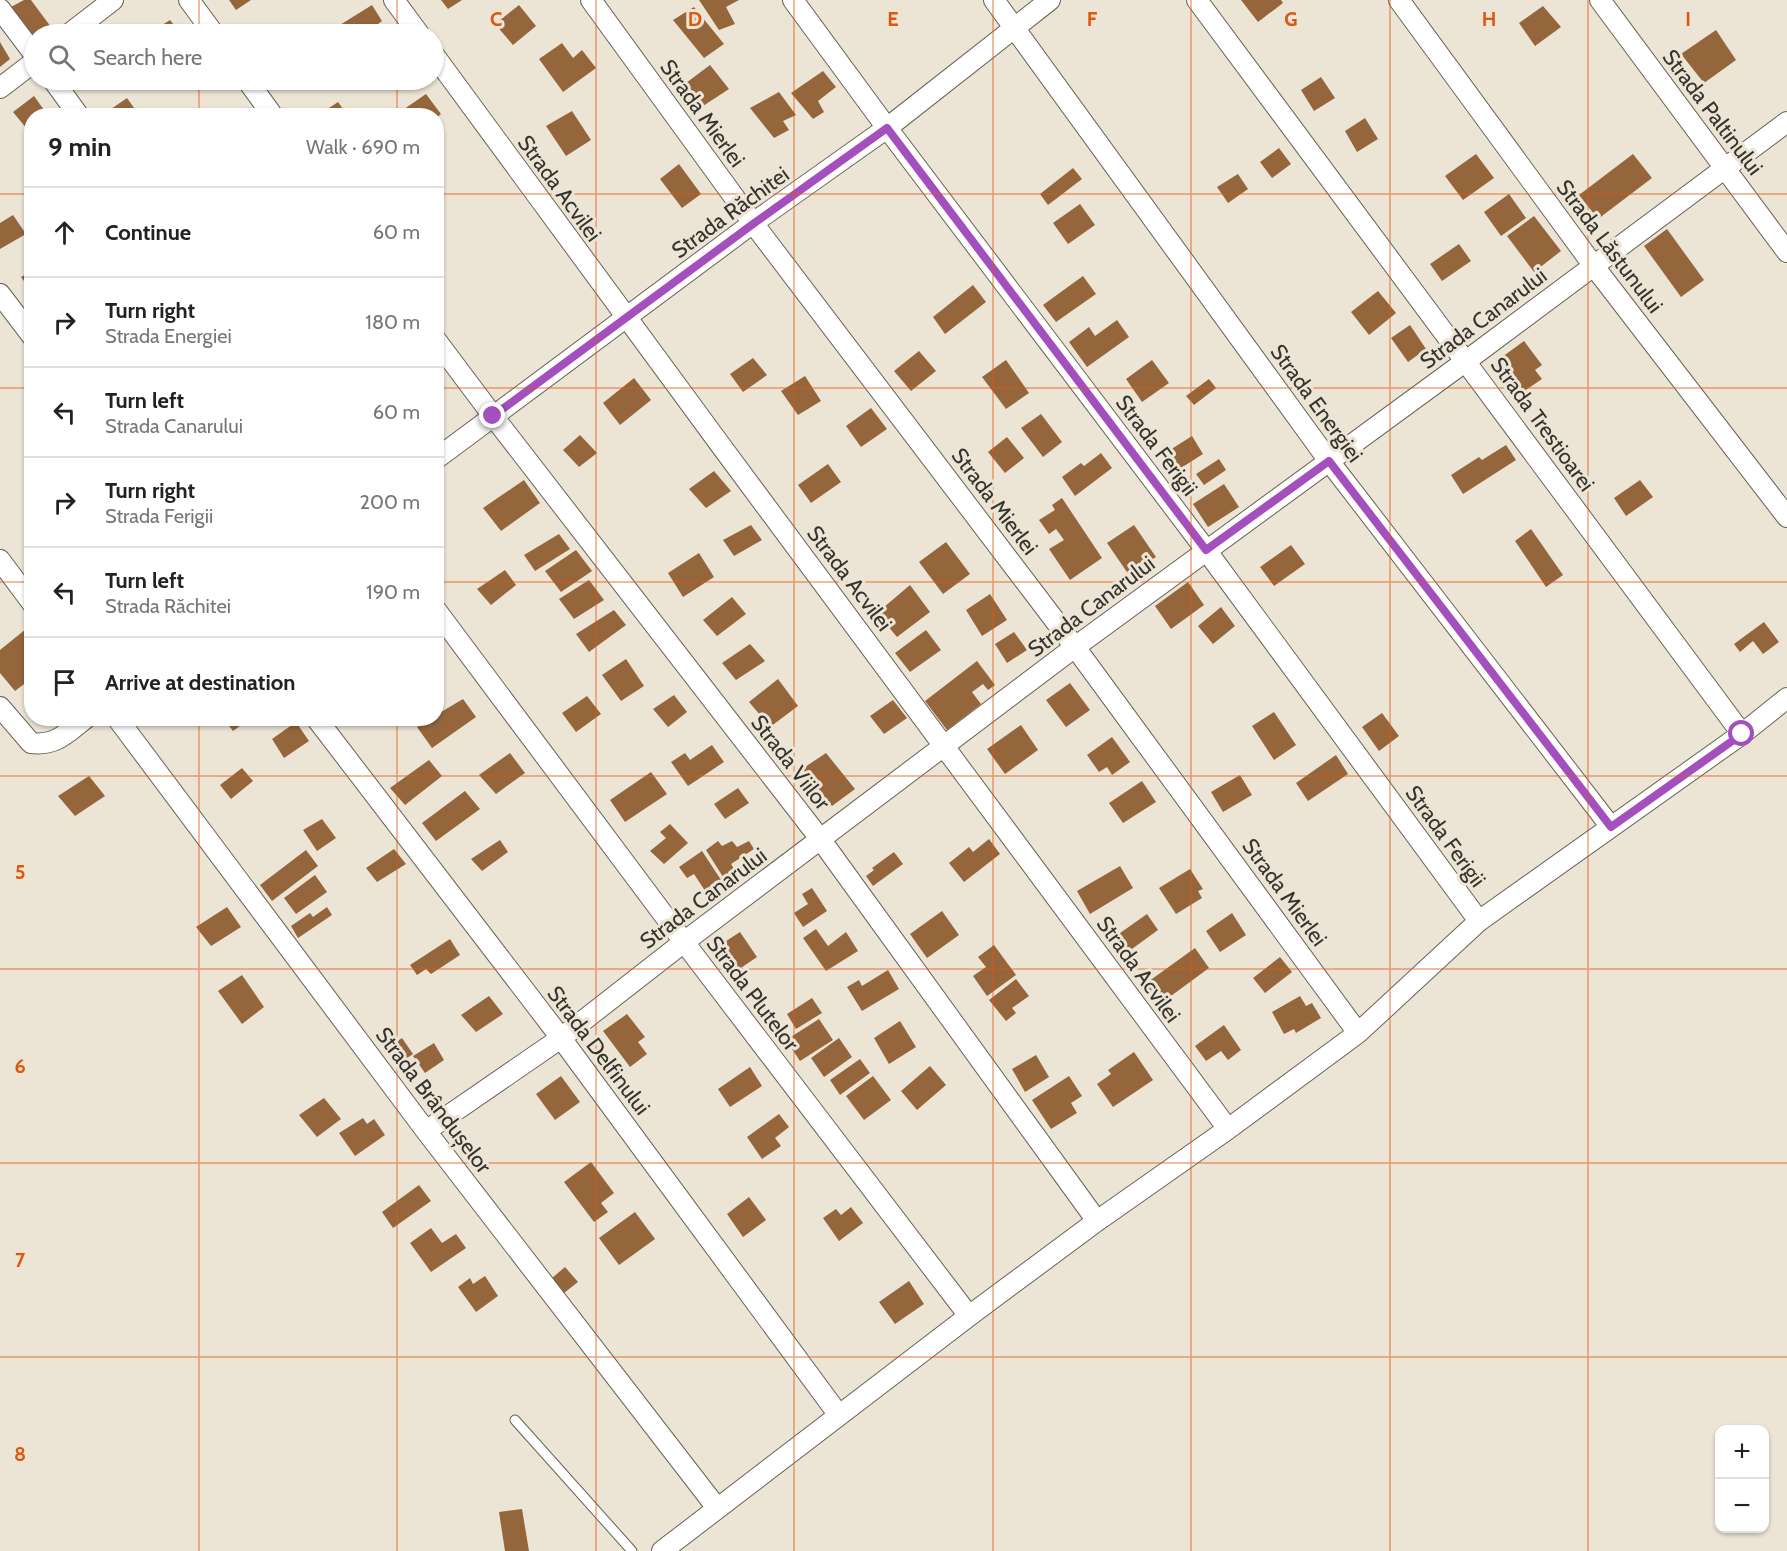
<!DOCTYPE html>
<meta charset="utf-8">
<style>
:root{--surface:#fff;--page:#f6f6f6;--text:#222;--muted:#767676;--line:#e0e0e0}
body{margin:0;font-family:Cabin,sans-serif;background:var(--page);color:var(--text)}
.controls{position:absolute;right:18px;bottom:18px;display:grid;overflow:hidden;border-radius:12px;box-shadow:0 2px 4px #0004}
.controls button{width:54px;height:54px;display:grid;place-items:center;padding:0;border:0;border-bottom:2px solid var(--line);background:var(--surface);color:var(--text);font:30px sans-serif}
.stop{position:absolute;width:18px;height:18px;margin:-14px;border:4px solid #a34fbe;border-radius:50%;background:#fff}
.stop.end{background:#a34fbe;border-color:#fff;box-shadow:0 2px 6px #0008}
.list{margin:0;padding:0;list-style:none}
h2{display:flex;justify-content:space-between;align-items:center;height:78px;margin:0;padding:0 24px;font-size:26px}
h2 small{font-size:20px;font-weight:400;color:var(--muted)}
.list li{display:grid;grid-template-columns:39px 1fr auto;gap:18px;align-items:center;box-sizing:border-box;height:90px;padding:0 24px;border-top:2px solid var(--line)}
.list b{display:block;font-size:22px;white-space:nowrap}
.list p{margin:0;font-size:20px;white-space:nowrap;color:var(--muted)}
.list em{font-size:20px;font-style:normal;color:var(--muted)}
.icon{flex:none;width:33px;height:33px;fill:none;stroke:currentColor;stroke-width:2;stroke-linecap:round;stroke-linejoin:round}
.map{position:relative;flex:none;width:1787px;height:1551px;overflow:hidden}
.search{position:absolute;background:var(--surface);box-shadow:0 2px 4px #0004;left:24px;top:24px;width:420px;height:66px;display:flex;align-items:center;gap:15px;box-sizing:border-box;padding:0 21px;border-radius:33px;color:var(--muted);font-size:22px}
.panel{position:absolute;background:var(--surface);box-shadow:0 2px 4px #0004;left:24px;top:108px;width:420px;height:618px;border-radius:24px}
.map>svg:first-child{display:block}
.building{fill:#95663c}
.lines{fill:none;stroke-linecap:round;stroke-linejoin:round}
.service-casing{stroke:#686256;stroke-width:11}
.minor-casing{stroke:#686256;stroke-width:22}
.service{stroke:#fff;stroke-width:9}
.minor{stroke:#fff;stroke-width:20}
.route{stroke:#a34fbe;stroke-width:8}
.grid{fill:none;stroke:#df570e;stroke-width:1.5;stroke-opacity:0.55}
.labels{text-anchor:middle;stroke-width:6;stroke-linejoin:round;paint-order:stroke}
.street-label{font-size:22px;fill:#35332d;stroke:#ece5d6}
.grid-label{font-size:20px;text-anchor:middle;font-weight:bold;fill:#df570e;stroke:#ece5d6;stroke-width:6;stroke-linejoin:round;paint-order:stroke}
</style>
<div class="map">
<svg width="1787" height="1551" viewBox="0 0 1787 1551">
<rect width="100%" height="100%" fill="#ece5d6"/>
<path class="building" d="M24,0H31L51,27L41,34H34V39L9,8Z
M229,0H251L236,10Z
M441,0H462L448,9Z
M699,0H739L726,7L735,24L719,30Z
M1241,0H1281L1283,3L1258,22Z
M372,5L382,21L365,34H340L335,28Z
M519,5L536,26L513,45L495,24Z
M1543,6L1561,27L1535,46L1519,23Z
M694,7L724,44L704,58L673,20Z
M170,20L181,34H148Z
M1716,30L1736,60L1704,83L1681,54Z
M0,42L10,59L0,67Z
M562,43L573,58L582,50L596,68L563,92L539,59Z
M710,65L729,89L703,106L686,83Z
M823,71L836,87L818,101L824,112L813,119L791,93Z
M1321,77L1335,98L1314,111L1301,90Z
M779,92L796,115L783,121L789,130L774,138L750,108Z
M426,94L441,114L436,118V116H394Z
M34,96L47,114L45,116H32V126L27,129L13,112Z
M127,98L137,112L133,116H101Z
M338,102L348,116H317Z
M572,111L591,140L566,156L546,126Z
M1365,118L1378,139L1357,152L1345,131Z
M1279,148L1291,164L1272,178L1260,162Z
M1476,154L1494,178L1463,200L1445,176Z
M1633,154L1652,178L1598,219L1579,195Z
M679,164L701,194L682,208L660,179Z
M1073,168L1082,179L1048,205L1040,194Z
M1238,174L1248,189L1228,203L1217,187Z
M1509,194L1526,218L1501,236L1484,212Z
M1080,204L1095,225L1068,244L1053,223Z
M13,215L26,234L0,249V223Z
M1534,216L1561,251L1534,272L1507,236Z
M1667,229L1704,280L1681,297L1644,246Z
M1459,244L1471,261L1442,281L1430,264Z
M32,271V292L21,277Z
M1083,276L1096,294L1056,322L1043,305Z
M973,285L986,302L945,334L933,317Z
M1378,291L1396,313L1369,335L1351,312Z
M1117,320L1129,337L1087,367L1069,342L1089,327L1095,336Z
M1410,325L1426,349L1408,362L1391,338Z
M1524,341L1542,365L1535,370L1542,379L1523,392L1498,360Z
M919,351L936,371L911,391L894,371Z
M753,358L767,375L743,392L730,374Z
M1006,360L1029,393L1006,409L982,377Z
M1152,360L1169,383L1142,402L1126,379Z
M805,376L821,401L798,415L781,391Z
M634,378L651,400L620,425L603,403Z
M1209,379L1216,388L1194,405L1186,396Z
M871,408L887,429L861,447L846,426Z
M1041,414L1062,442L1043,457L1021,428Z
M580,435L597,453L579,467L563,450Z
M1192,436L1203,454L1173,473L1162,455Z
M1007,437L1024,458L1005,473L988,452Z
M1506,445L1516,460L1463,494L1451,475L1479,457L1482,460Z
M1101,453L1112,468L1075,496L1062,477L1081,463L1084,466Z
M1219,459L1226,470L1204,485L1196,474Z
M828,464L841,482L811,503L798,485Z
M714,471L731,491L706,508L689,489Z
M524,480L540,503L501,531L483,508Z
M1640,480L1653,497L1626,516L1614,498Z
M1224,484L1239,507L1208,527L1193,504Z
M1062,498L1102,558L1070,580L1049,549L1064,540L1056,529L1049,534L1039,520L1055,510L1052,505Z
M751,525L762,540L734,556L723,540Z
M1134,525L1156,557L1129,575L1107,543Z
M1531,529L1563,575L1546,587L1515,541Z
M559,534L570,549L535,571L524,555Z
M946,542L970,574L943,594L919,562Z
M1291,545L1305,564L1274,586L1260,567Z
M576,550L592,571L561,592L545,571Z
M699,553L714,577L683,597L668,573Z
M505,570L516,585L491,605L477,589Z
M589,580L604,600L574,619L559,599Z
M1188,582L1204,605L1171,629L1155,606Z
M910,585L930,612L897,637L877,613Z
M990,594L1007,620L982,636L966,610Z
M732,597L746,614L717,636L703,620Z
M1221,607L1235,626L1213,644L1198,626Z
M614,610L626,625L589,652L576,634Z
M1764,622L1779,642L1763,654L1753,641L1740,652L1734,644Z
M26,629L32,636V678L15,691L0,673V650Z
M926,630L941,650L910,672L895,653Z
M1014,632L1027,650L1007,663L995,644Z
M750,644L765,661L736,680L722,663Z
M626,659L644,686L621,701L602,675Z
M977,661L995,685L988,690L983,684L972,692L981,704L947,730L925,701Z
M778,679L798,706L770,727L749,702Z
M1070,683L1090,710L1066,727L1046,700Z
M674,695L687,712L668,727L653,709Z
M587,696L601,714L576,732L562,713Z
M463,699L476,717L432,748L417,727L431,718H436V715Z
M893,700L907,718L884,734L870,716Z
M1274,712L1296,745L1274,760L1252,726Z
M1382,713L1399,736L1379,751L1362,727Z
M223,718H251L233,731Z
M296,722L309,741L284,758L272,739Z
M1021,725L1038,750L1005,774L987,749Z
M1112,737L1130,762L1112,775L1107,767L1099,772L1087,755Z
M712,745L724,762L688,786L671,762L685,753L690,760Z
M510,753L525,773L496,794L479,775Z
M826,753L855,789L832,806L802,769Z
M1336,755L1348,774L1308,801L1296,783Z
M429,760L442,776L405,805L390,788Z
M242,768L253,781L231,799L220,785Z
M651,772L667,794L625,822L610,800Z
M1240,775L1252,795L1223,812L1211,792Z
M89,776L105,796L75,816L58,796Z
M1142,781L1156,802L1123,823L1109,803Z
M738,788L749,803L725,819L714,804Z
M465,791L480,809L436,841L422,823Z
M322,819L336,838L317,851L303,830Z
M670,824L688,843L664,864L650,851L666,838L660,832Z
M989,839L1000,854L964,882L949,863L969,847L973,852Z
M500,840L508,852L482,871L471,859Z
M718,841L722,846L732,841L737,847L749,841L754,849L731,864L738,875L725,880L706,850Z
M394,849L406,864L377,882L366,868Z
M306,850L318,866L272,901L260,885Z
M702,851L727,889L711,900L694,874L687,878L679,867Z
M894,852L903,864L873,886L866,876L874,870L872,868Z
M1120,866L1133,888L1090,914L1077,891Z
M1190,869L1203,889L1198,891L1202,898L1176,914L1159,888Z
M315,875L327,892L296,914L284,898Z
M812,888L827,911L803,927L794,913L808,904L802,894Z
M227,907L241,927L211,946L196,927Z
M327,907L332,915L298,938L291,926L310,913L313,917Z
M942,911L959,935L927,958L910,934Z
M1232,913L1246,935L1220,952L1206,931Z
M1147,914L1158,930L1125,954L1113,938Z
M816,929L828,946L846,932L858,951L826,971L803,938Z
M740,932L757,957L735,972L717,947Z
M450,939L460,955L431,974L426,969L417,975L410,965Z
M994,945L1016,975L987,996L973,976L986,967L978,957Z
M1195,948L1209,968L1160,1004L1145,984Z
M1280,957L1292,972L1265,993L1253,978Z
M888,970L899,989L862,1011L847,987L859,980L862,986Z
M242,975L264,1007L242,1024L218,991Z
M1016,979L1029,996L1012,1008L1016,1013L1006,1021L989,1000Z
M489,996L503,1014L476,1032L461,1015Z
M1300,996L1306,1006L1312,1003L1321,1018L1296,1033L1294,1029L1284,1034L1272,1012Z
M812,998L822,1013L796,1029L787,1014Z
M627,1014L645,1037L638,1042L647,1054L630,1067L603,1031Z
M819,1019L833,1040L800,1061L786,1040Z
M900,1021L916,1047L889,1064L874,1038Z
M1224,1025L1241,1050L1228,1060L1221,1051L1206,1061L1195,1046Z
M402,1038L413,1054L397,1065L386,1049Z
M839,1038L852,1057L824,1077L811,1058Z
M434,1043L444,1060L425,1073L413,1056Z
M1134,1052L1153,1080L1113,1107L1097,1084L1111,1074L1108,1070Z
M1036,1055L1049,1077L1025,1092L1012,1069Z
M860,1059L870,1073L840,1095L830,1080Z
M930,1066L946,1085L917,1110L901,1091Z
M750,1067L762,1086L730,1107L718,1089Z
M561,1076L580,1102L555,1120L536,1094Z
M873,1076L891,1100L864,1120L846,1096Z
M1069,1076L1082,1096L1071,1103L1077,1113L1051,1129L1032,1100Z
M324,1098L341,1119L317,1137L299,1115Z
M779,1114L789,1127L775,1138L781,1146L762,1159L747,1137Z
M363,1118L367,1124L374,1119L385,1135L355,1156L339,1133Z
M591,1162L614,1193L601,1203L608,1212L594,1222L564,1182Z
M419,1185L431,1201L393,1228L382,1212Z
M749,1197L766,1220L743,1237L727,1214Z
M851,1207L863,1223L839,1241L823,1218L836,1209L841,1215Z
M635,1212L655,1239L619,1265L599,1238Z
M431,1228L442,1243L456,1234L466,1248L431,1272L410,1243Z
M565,1267L578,1282L564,1293L552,1278Z
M485,1276L498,1296L476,1312L458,1287L470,1278L473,1284Z
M909,1281L924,1304L895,1324L879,1302Z
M522,1509L529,1551H505L499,1512Z"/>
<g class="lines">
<defs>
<path id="service" d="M515,1420L632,1551"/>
<path id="minor" d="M189,0L214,34
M394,0L419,34
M591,0L753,223L1075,647L1358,1033
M793,0L887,128L1206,550L1479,921
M994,0L1329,461L1611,827
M1197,0L1742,734
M1399,0L1593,265L1787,517
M1600,0L1787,252
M0,9L34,54
M69,34L113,0
M434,55C696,415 963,771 1228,1129
M53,80L79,116
M247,80L273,116
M0,88L34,62
M0,294L32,336
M436,340L493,416L821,840L1097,1221
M436,459L753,223L887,128L1050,0
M0,560L32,603
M436,610L684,942L969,1316
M0,707L31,743C56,746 67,733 86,718
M117,718L426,1131L717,1508
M316,718L561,1038L838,1414
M426,1131L561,1038L684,942L1075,647L1466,361L1787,122
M662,1551L969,1316L1097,1221L1228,1129L1358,1033L1479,921L1742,734L1787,698"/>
</defs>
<use href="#service" class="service-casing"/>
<use href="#minor" class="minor-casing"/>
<use href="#service" class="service"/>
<use href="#minor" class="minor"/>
</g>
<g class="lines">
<path class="route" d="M493,416L753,224L887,128L1206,550L1329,461L1611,827L1742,734"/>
</g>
<path class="grid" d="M199,0V34M397,0V34M596,0V1551M794,0V1551M993,0V1551M1191,0V1551M1390,0V1551M1588,0V1551M199,80V116M397,80V116M0,194H32M436,194H1787M0,388H32M436,388H1787M0,582H32M436,582H1787M199,718V1551M397,718V1551M0,776H1787M0,969H1787M0,1163H1787M0,1357H1787"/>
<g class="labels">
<g class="street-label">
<text transform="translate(1713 112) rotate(53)" y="8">Strada Paltinului</text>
<text transform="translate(703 113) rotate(54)" y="8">Strada Mierlei</text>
<text transform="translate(560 188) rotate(54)" y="8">Strada Acvilei</text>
<text transform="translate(730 212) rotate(-36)" y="8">Strada Răchitei</text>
<text transform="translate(1610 246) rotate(53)" y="8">Strada Lăstunului</text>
<text transform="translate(1483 318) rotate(-37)" y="8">Strada Canarului</text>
<text transform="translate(1317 403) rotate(54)" y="8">Strada Energiei</text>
<text transform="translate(1543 424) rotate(54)" y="8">Strada Trestioarei</text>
<text transform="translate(1157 445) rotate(53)" y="8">Strada Ferigii</text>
<text transform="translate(995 501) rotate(53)" y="8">Strada Mierlei</text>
<text transform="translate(850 578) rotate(53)" y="8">Strada Acvilei</text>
<text transform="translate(1091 606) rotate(-37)" y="8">Strada Canarului</text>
<text transform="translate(791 762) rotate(52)" y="8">Strada Viilor</text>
<text transform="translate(1446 836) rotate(54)" y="8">Strada Ferigii</text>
<text transform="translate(1285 892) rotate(54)" y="8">Strada Mierlei</text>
<text transform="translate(703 898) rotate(-37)" y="8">Strada Canarului</text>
<text transform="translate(1139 969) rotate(54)" y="8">Strada Acvilei</text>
<text transform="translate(753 993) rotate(53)" y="8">Strada Plutelor</text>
<text transform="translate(599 1050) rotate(53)" y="8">Strada Delfinului</text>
<text transform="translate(434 1100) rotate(53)" y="8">Strada Brândușelor</text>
</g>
</g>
<g class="grid-label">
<text x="496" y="26">C</text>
<text x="695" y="26">D</text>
<text x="893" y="26">E</text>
<text x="1092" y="26">F</text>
<text x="1291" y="26">G</text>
<text x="1489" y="26">H</text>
<text x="1688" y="26">I</text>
<text x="20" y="879">5</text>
<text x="20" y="1073">6</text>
<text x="20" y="1267">7</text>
<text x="20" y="1461">8</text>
</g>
</svg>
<div class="controls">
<button>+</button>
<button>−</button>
</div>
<div class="stop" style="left:1742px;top:734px"></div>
<div class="stop end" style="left:493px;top:416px"></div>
<div class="search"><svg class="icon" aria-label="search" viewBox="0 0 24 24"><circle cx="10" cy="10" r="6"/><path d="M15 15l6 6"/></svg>Search here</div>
<section class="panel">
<h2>9 min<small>Walk · 690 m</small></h2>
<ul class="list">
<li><svg class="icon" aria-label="ahead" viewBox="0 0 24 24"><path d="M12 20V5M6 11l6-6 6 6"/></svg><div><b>Continue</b></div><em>60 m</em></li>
<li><svg class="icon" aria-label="right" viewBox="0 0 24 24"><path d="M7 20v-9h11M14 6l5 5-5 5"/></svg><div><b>Turn right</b><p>Strada Energiei</p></div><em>180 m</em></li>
<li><svg class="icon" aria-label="left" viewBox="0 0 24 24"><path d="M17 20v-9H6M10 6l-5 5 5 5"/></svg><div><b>Turn left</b><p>Strada Canarului</p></div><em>60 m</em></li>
<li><svg class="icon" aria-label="right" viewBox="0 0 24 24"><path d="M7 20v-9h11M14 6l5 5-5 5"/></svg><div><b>Turn right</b><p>Strada Ferigii</p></div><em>200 m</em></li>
<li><svg class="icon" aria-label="left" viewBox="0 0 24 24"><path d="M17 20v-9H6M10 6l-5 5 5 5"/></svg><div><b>Turn left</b><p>Strada Răchitei</p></div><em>190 m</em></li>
<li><svg class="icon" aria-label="arrive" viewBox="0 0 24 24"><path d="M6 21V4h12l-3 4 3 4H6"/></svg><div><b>Arrive at destination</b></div></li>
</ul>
</section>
</div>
